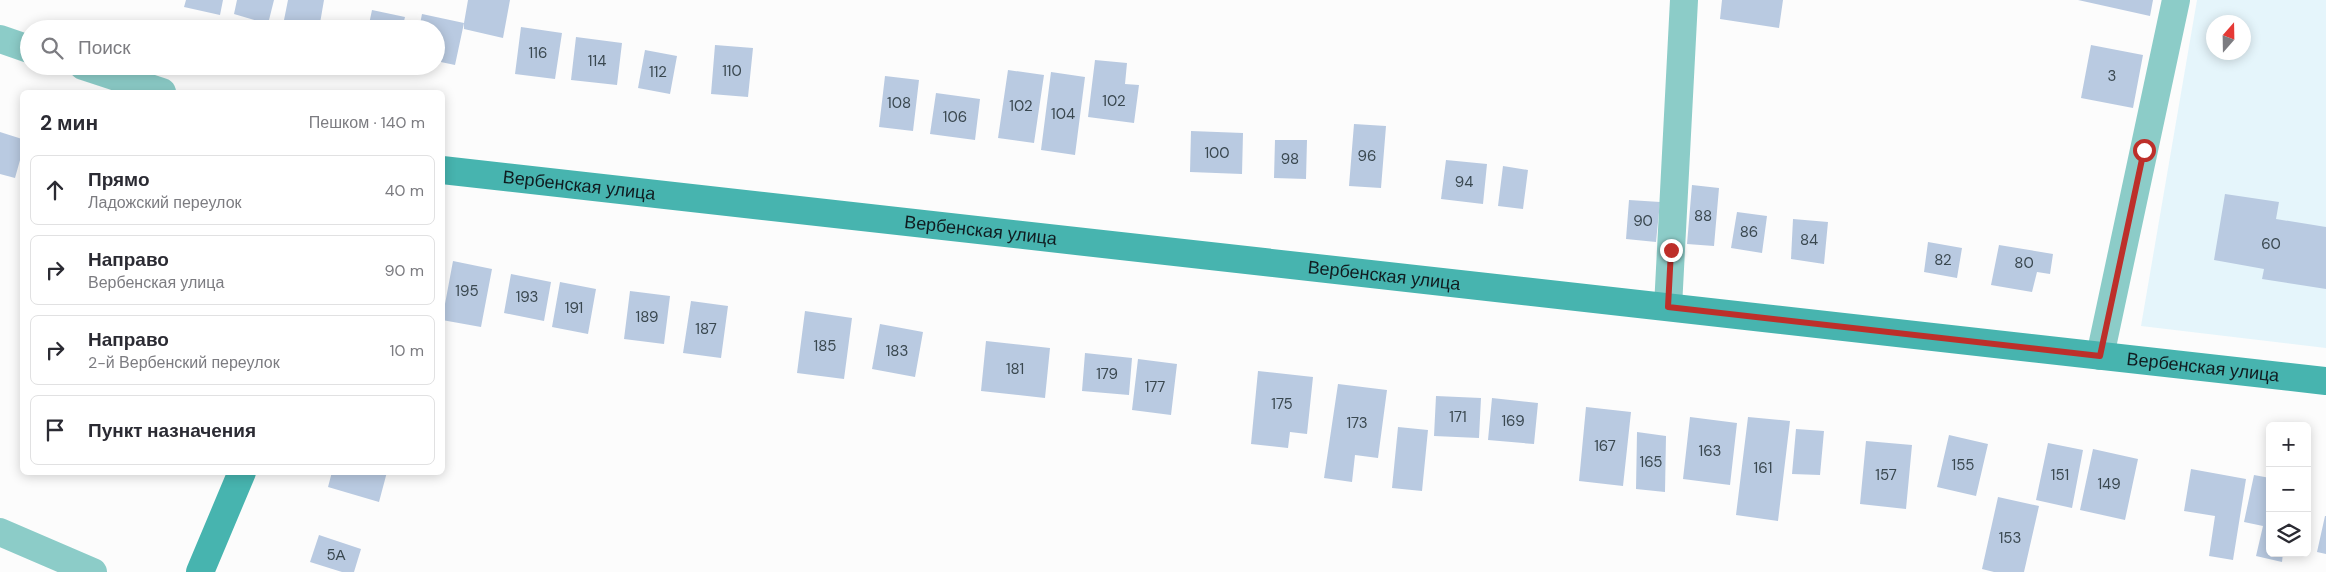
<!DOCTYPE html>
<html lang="ru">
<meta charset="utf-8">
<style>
:root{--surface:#fff;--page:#f7f7f7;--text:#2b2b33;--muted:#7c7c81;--line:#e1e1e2}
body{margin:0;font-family:"DM Sans",sans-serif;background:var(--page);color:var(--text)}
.controls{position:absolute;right:15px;bottom:15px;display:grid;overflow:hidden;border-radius:8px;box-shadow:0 2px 12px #0003}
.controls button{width:45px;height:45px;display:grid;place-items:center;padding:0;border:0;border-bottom:1px solid var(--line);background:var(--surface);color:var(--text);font:25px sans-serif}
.compass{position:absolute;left:2206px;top:15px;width:45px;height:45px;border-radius:50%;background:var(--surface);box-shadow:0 2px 12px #0003;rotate:20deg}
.stop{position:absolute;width:15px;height:15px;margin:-11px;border:4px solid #bd2f2a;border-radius:50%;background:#fff}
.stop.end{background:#bd2f2a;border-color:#fff;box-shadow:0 1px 5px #0008}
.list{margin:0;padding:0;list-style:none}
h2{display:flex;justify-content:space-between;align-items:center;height:65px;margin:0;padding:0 20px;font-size:21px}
h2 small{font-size:16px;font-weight:400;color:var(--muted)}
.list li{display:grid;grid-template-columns:32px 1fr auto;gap:15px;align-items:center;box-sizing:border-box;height:70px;margin:0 10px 10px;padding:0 10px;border:1px solid var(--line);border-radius:8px}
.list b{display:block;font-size:19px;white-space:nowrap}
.list p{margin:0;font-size:16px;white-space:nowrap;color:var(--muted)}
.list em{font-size:16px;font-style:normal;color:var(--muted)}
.icon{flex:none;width:28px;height:28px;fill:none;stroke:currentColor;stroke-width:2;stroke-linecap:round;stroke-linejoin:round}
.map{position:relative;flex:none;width:2326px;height:572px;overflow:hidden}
.search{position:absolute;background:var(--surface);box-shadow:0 2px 12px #0003;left:20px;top:20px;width:425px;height:55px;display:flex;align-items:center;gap:12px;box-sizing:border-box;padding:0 18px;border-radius:28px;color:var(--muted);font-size:19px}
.panel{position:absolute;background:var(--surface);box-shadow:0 2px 12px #0003;left:20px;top:90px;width:425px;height:385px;border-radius:8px}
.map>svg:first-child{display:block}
.built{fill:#e5f5fb;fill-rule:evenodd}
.building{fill:#b9cae1}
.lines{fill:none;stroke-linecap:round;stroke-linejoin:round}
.street{stroke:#8cccc8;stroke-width:28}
.secondary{stroke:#47b4af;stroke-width:28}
.route{stroke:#bd2f2a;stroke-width:6}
.labels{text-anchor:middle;stroke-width:4.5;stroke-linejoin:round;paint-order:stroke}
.number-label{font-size:15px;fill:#3a4850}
.street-label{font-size:18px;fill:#101c20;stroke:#fff}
</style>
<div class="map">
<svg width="2326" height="572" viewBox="0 0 2326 572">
<rect width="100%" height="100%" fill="#fcfcfc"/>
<path class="built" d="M2197,0H2326V348L2141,326ZM2214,22H2244V52H2214Z"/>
<path class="building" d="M186,0H223L220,15L184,7Z
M237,0H274L268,24L234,14Z
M288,0H324L319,29L283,25Z
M468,0H510L503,38L464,29V23L455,65L436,61V29H419L422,14L464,23Z
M1722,0H1783L1779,28L1720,19Z
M2078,0H2153L2150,16Z
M372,10L405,17L402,29H368Z
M521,27L562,33L555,79L515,74Z
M576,37L622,43L617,85L571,80Z
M715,45L753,48L748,97L711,94Z
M2091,45L2143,55L2133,108L2081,98Z
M645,50L677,56L670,94L638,88Z
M1095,60L1127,63L1125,84L1139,85L1134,123L1088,117Z
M1008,70L1044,75L1034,143L998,138Z
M1051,72L1085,77L1075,155L1041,150Z
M885,76L919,80L913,131L879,127Z
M936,93L980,99L975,140L930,134Z
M1354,124L1386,126L1381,188L1349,186Z
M1191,131L1243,133L1242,174L1190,172Z
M0,132L22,139V153L15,178L0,174Z
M1275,140H1307L1306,179L1274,178Z
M1446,160L1487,164L1483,204L1441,199Z
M1503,166L1528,170L1523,209L1498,206Z
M1692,185L1719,188L1714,246L1687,244Z
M2225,194L2279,202L2276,219L2326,227V289L2262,279L2264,269L2214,260Z
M1629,200L1660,202L1656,242L1626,239Z
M1737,212L1767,216L1762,253L1731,248Z
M1793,219L1828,222L1824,264L1791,259Z
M1928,242L1962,248L1957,278L1924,272Z
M1999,245L2053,254L2050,274L2037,272L2032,292L1991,285Z
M453,261L492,269L481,327L442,320Z
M511,274L551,282L544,321L504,313Z
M560,282L596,289L588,334L552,327Z
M630,291L670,296L664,344L624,339Z
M691,301L728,306L721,358L683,353Z
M805,311L852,318L844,379L797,373Z
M880,324L923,332L915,377L872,369Z
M986,341L1050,348L1045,398L981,391Z
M1085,353L1132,358L1129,395L1082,391Z
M1138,359L1177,364L1171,415L1132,410Z
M1258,371L1313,377L1307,434L1290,432L1288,448L1251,444Z
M1338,384L1387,390L1378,458L1355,455L1352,482L1324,478Z
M1436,396L1481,398L1479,438L1434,436Z
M1492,398L1538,403L1534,444L1488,440Z
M1586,407L1631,412L1623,486L1579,481Z
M1690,417L1737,423L1730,485L1683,479Z
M1748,417L1790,421L1778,521L1736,515Z
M1398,427L1428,430L1422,491L1392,488Z
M1796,429L1824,431L1820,475L1792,474Z
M1637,432L1666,436L1665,492L1636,489Z
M1949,435L1988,444L1976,496L1937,487Z
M1866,441L1912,445L1906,509L1860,504Z
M2048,443L2083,450L2072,508L2036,500Z
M2093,449L2138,459L2125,520L2080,510Z
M2191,469L2246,479L2233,560L2209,556L2215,516L2184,511Z
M332,472H387L379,502L328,487Z
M2254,475L2270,478V553H2283L2282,562L2256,556L2263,526L2244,522Z
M1998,497L2039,506L2024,572H1994L1982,569Z
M2325,516H2326V554L2317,552Z
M319,535L361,549L354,572H342L310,562Z"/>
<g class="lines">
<path class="street" d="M0,39L29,49
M83,66L162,92
M1668,307L1684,0
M2100,356L2176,0
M0,532L93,572"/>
<g class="secondary">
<path id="s1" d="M442,170L2326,381"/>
<path d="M200,572L242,472"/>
</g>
</g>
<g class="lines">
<path class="route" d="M1671,250L1668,307L2100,356L2144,150"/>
</g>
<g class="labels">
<g class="number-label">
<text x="538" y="58">116</text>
<text x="597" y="66">114</text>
<text x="732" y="76">110</text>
<text x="658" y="77">112</text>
<text x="2112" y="81">3</text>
<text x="1114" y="106">102</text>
<text x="899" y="108">108</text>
<text x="1021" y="111">102</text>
<text x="1063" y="119">104</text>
<text x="955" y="122">106</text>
<text x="1217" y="158">100</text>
<text x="1367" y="161">96</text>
<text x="1290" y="164">98</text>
<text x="1464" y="187">94</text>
<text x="1703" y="221">88</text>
<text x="1643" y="226">90</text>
<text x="1749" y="237">86</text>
<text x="1809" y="245">84</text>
<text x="2271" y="249">60</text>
<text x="1943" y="265">82</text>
<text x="2024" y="268">80</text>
<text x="467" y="296">195</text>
<text x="527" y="302">193</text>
<text x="574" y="313">191</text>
<text x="647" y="322">189</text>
<text x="706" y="334">187</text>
<text x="825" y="351">185</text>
<text x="897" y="356">183</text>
<text x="1015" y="374">181</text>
<text x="1107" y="379">179</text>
<text x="1155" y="392">177</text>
<text x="1282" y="409">175</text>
<text x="1458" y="422">171</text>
<text x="1513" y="426">169</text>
<text x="1357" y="428">173</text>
<text x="1605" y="451">167</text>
<text x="1710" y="456">163</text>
<text x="1651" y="467">165</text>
<text x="1963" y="470">155</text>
<text x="1763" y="473">161</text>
<text x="1886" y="480">157</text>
<text x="2060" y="480">151</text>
<text x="2109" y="489">149</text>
<text x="2010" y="543">153</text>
<text x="336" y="560">5А</text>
</g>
<g class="street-label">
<text dy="6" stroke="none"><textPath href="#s1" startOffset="138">Вербенская улица</textPath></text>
<text dy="6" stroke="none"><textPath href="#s1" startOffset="542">Вербенская улица</textPath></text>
<text dy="6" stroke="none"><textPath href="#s1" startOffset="948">Вербенская улица</textPath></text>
<text dy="6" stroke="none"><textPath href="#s1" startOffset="1772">Вербенская улица</textPath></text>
</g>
</g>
</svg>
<div class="controls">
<button>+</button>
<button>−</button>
<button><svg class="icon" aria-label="layers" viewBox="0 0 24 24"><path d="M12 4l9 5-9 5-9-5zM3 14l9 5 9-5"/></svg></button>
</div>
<svg class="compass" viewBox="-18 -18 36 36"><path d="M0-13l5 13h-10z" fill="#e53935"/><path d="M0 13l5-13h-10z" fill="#7c7c81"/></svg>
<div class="stop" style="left:2144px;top:150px"></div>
<div class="stop end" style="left:1671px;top:250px"></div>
<div class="search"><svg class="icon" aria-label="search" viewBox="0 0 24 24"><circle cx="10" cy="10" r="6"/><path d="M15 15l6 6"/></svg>Поиск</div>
<section class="panel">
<h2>2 мин<small>Пешком · 140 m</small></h2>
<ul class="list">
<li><svg class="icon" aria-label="ahead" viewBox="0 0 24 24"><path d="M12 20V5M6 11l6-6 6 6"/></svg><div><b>Прямо</b><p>Ладожский переулок</p></div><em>40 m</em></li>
<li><svg class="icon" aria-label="right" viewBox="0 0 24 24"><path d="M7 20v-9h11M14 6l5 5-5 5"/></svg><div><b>Направо</b><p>Вербенская улица</p></div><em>90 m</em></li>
<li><svg class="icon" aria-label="right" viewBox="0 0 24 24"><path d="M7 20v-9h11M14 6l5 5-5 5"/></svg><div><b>Направо</b><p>2-й Вербенский переулок</p></div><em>10 m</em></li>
<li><svg class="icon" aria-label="arrive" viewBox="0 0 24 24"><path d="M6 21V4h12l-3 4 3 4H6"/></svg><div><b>Пункт назначения</b></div></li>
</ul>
</section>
</div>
